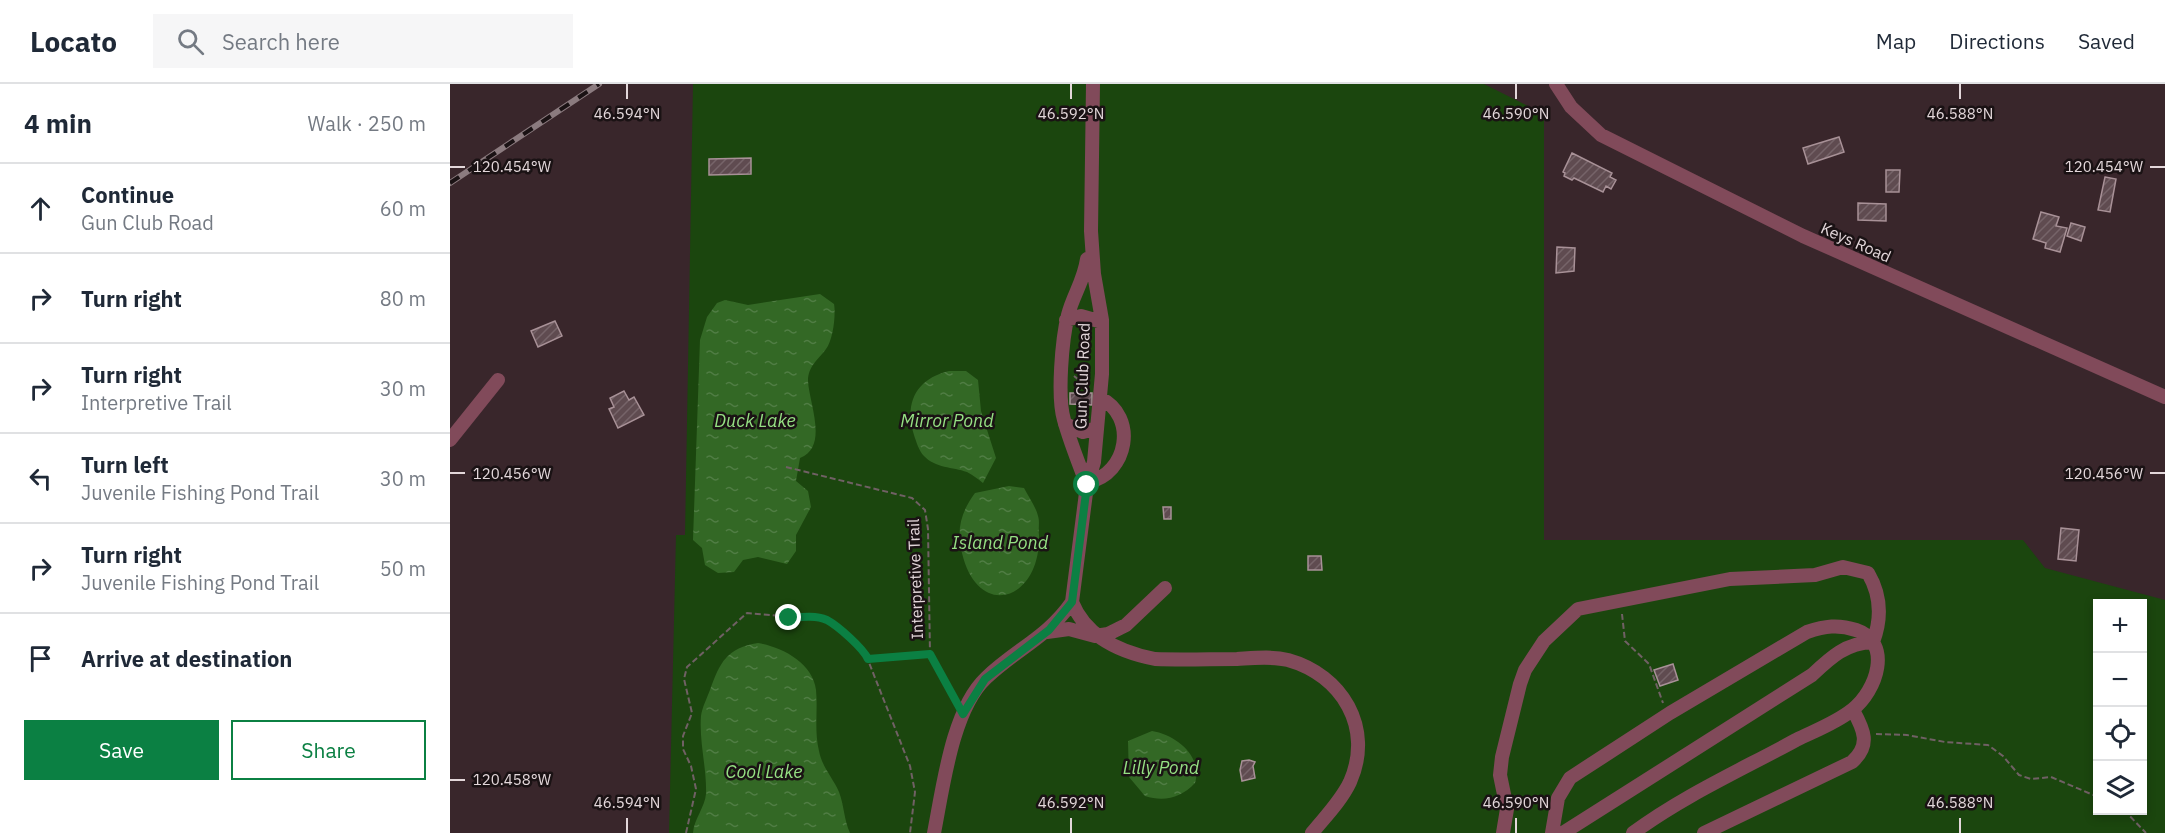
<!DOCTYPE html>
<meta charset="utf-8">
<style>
:root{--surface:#fff;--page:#f6f6f7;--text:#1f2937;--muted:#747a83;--line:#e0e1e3;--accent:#0b8043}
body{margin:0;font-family:"IBM Plex Sans",sans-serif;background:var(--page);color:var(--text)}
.controls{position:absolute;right:18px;bottom:18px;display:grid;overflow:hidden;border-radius:0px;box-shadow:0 3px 9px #0003}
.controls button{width:54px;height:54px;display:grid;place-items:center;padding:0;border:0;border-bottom:2px solid var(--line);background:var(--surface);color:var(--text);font:30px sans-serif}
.stop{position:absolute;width:18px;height:18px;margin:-14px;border:4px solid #0b8043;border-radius:50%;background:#fff}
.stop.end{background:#0b8043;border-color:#fff;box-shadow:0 2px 6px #0008}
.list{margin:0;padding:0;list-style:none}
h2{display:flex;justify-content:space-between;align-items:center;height:78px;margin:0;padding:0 24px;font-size:26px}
h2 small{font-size:20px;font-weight:400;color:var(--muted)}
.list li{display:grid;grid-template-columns:39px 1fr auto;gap:18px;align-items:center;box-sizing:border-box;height:90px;padding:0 24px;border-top:2px solid var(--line)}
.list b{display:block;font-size:22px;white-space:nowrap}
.list p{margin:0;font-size:20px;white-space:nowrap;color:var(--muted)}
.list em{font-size:20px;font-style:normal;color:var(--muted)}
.actions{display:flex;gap:12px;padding:18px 24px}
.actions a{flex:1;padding:14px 0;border:2px solid var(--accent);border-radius:0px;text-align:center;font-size:21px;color:var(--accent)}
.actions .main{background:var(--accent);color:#fff}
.icon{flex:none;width:33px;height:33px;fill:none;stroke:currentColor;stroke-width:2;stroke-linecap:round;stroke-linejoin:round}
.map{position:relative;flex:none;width:1715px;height:749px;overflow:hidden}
header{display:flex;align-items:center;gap:36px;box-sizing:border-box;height:84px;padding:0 30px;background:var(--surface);border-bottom:2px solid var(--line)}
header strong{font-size:28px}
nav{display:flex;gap:33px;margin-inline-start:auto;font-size:21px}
.search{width:420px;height:54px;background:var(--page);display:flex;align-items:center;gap:15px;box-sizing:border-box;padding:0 21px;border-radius:0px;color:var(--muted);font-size:22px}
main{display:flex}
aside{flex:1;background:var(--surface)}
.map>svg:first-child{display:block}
.park{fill:#1b460e;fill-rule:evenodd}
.water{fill:url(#water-ripples)}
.building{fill:url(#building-hatch);stroke:#a89197;stroke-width:1.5}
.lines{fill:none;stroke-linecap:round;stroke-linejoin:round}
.path{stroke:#706064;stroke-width:2;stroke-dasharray:6 3;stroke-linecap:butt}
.minor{stroke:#814a5a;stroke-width:14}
.rail-casing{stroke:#8b7b7f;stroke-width:6}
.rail{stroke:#1a1214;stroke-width:4;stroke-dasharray:11;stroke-linecap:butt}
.route{stroke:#0b8043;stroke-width:8}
.ticks{fill:none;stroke:#e3d7da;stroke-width:2}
.labels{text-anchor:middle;stroke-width:5;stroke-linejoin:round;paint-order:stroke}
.street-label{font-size:16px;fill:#e3d7da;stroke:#1a1214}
.water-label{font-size:18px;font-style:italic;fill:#95e083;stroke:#1a1214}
.ticks-label{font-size:15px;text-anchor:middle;fill:#e3d7da;stroke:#1a1214;stroke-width:5;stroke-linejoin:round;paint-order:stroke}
</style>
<header>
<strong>Locato</strong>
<div class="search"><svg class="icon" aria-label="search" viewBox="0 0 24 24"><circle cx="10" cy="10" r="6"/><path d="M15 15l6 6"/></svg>Search here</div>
<nav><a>Map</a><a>Directions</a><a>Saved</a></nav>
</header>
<main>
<aside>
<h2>4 min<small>Walk · 250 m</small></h2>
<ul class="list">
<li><svg class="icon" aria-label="ahead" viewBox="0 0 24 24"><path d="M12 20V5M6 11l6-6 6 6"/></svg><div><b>Continue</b><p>Gun Club Road</p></div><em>60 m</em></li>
<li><svg class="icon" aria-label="right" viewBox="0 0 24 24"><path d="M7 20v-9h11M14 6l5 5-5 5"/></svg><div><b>Turn right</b></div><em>80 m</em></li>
<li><svg class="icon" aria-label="right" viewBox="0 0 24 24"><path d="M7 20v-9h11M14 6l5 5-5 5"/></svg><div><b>Turn right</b><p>Interpretive Trail</p></div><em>30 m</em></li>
<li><svg class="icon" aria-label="left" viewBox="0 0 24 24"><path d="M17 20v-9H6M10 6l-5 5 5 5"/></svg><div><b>Turn left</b><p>Juvenile Fishing Pond Trail</p></div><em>30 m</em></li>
<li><svg class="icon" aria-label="right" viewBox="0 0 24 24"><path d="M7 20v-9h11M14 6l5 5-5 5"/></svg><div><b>Turn right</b><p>Juvenile Fishing Pond Trail</p></div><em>50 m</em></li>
<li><svg class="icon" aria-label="arrive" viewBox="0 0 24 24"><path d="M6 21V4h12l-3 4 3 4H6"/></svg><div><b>Arrive at destination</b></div></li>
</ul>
<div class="actions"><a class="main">Save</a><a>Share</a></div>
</aside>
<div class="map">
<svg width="1715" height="749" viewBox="0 0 1715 749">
<defs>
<pattern id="water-ripples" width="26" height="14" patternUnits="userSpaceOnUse" patternTransform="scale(1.5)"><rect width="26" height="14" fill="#336825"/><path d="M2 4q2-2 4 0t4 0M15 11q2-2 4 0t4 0" fill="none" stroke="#507d44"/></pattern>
<pattern id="building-hatch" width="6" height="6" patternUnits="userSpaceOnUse" patternTransform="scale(1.5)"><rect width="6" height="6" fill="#5f4b50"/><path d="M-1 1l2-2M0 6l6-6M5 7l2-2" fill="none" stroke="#766469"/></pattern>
</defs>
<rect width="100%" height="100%" fill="#39262b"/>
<path class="park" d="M243,0H1034L1094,30V456H1573L1595,484L1715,516V749H219L226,451H235ZM1648,520H1692V726H1648Z"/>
<path class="water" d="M370,210L384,220C386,231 383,256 376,265C368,276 358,282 358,297C359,319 379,363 350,374L346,397L358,407L361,423L346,451V467L337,480L308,473L293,476L284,488L268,489L255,481L252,464L243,456L250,256L257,233L267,219L275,216L298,221Z
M499,287H516L528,296L531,327L546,374L533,399C528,395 523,391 517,388C503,383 485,384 474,372C469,367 466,357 464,351C454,319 466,295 499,287Z
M559,402L574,404C578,412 586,423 588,432C590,438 588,445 589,451C591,517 528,537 512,469C506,446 511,428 525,409Z
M308,559C332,563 363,579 366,606C368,627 364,646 369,667C372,683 383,694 389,708C394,721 394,736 400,749H243C244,735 255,723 256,710C257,685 249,658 251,632C252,624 257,614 260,606C270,578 277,564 308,559Z
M702,647C727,651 753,673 745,699C731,714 714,718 695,712L679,693L678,657Z"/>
<path class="building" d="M1389,53L1394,68L1358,80L1353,64Z
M1122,69L1162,89L1160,93L1166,96L1161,105L1156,102L1153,108L1124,94L1122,96L1114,92L1115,89L1113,88Z
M301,74V90L259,91V75Z
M1436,86H1450L1449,108H1436Z
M1655,93L1666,95L1660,128L1648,126Z
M1408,119L1436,120V137L1408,136Z
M1591,128L1609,133L1606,142L1617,144L1610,168L1595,164L1596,159L1583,155Z
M1621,139L1635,143L1631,157L1617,152Z
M1107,163L1125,164L1124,187L1106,189Z
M105,237L112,252L88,263L81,247Z
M174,307L179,316L184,313L194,331L168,344L159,325L164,323L160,314Z
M620,309H642V321L620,320Z
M713,423H721V435H714Z
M1611,444L1629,446L1626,477L1608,475Z
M858,472H871L872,486H858Z
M1223,580L1228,596L1210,602L1204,586Z
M799,676L805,678L803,682L805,694L792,697L790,686L792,677Z"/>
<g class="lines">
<path class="path" d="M624,292L635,301H639
M336,383L462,414L475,426L478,445L480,570L505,615
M1172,530L1175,557L1199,580L1213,619
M418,575L480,570
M1426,650L1457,651L1495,658L1538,661L1553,672L1569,691L1581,695L1601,693L1648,713
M1674,726L1696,749
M236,749L246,705L241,682L233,665V652L242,629L234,595L237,583L297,529L377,536L414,566L460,682L465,708L460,749"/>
<path class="minor" d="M1106,0L1121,23L1151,51L1353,152L1715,313
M637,175C634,197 623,211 618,231C612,255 607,313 614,336C620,358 629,380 637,401
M616,236L631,232L652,238
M615,340L633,348L647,344
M0,356L48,296
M638,398C678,390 688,332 650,314
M622,518L637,401L644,378L652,290V236L644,190L641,147L643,0
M597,548L619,545L645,552L658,550L676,541L715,504
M484,749C493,704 502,626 536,594C566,565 597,554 622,518C636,553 669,568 705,575C732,576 760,575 787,575C804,574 822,572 838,576C892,591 924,644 900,698C891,717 875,733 862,749
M1053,749L1057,725L1050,691L1052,673L1070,600L1075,586L1094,557L1128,525L1280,495L1365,491L1393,483L1418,489C1431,511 1432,534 1423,558
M1102,749L1108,714L1120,694L1220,629L1357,548C1375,542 1388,540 1406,546C1443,558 1427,607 1402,626C1386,639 1364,647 1346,656C1291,686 1233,712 1183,749
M1113,749L1362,591C1381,573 1396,559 1423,558
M1254,749L1402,678C1421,661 1414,646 1403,626"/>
<defs>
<path id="rail" d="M0,99L149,0"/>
</defs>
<use href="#rail" class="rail-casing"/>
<use href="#rail" class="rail"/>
</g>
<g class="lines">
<path class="route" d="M339,534C351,533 365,531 377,536C388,542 413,564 418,575L480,570L513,630L535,595L599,546L622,518L637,401"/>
</g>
<path class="ticks" d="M177,0V15M621,0V15M1066,0V15M1510,0V15M0,83H15M1700,83H1715M0,389H15M1700,389H1715M0,696H15M177,734V749M621,734V749M1066,734V749M1510,734V749"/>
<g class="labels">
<g class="street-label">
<text transform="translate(1406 158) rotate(24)" y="6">Keys Road</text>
<text transform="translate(632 292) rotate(-88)" y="6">Gun Club Road</text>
<text transform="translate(465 495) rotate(-92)" y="6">Interpretive Trail</text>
</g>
<g class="water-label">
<text x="305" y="343">Duck Lake</text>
<text x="497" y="343">Mirror Pond</text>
<text x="550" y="465">Island Pond</text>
<text x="711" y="690">Lilly Pond</text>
<text x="314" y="694">Cool Lake</text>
</g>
</g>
<g class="ticks-label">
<text x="177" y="35">46.594°N</text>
<text x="621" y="35">46.592°N</text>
<text x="1066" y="35">46.590°N</text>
<text x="1510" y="35">46.588°N</text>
<text x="1654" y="88">120.454°W</text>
<text x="62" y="88">120.454°W</text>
<text x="1654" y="395">120.456°W</text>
<text x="62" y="395">120.456°W</text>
<text x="62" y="701">120.458°W</text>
<text x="177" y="724">46.594°N</text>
<text x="621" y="724">46.592°N</text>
<text x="1066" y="724">46.590°N</text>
<text x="1510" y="724">46.588°N</text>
</g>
</svg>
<div class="controls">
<button>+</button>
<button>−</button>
<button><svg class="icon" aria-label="locate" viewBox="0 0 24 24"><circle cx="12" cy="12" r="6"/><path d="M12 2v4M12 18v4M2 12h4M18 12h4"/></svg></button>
<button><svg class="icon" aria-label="layers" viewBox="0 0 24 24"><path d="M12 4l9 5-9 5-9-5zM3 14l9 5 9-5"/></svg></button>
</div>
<div class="stop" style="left:637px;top:401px"></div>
<div class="stop end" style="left:339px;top:534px"></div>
</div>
</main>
